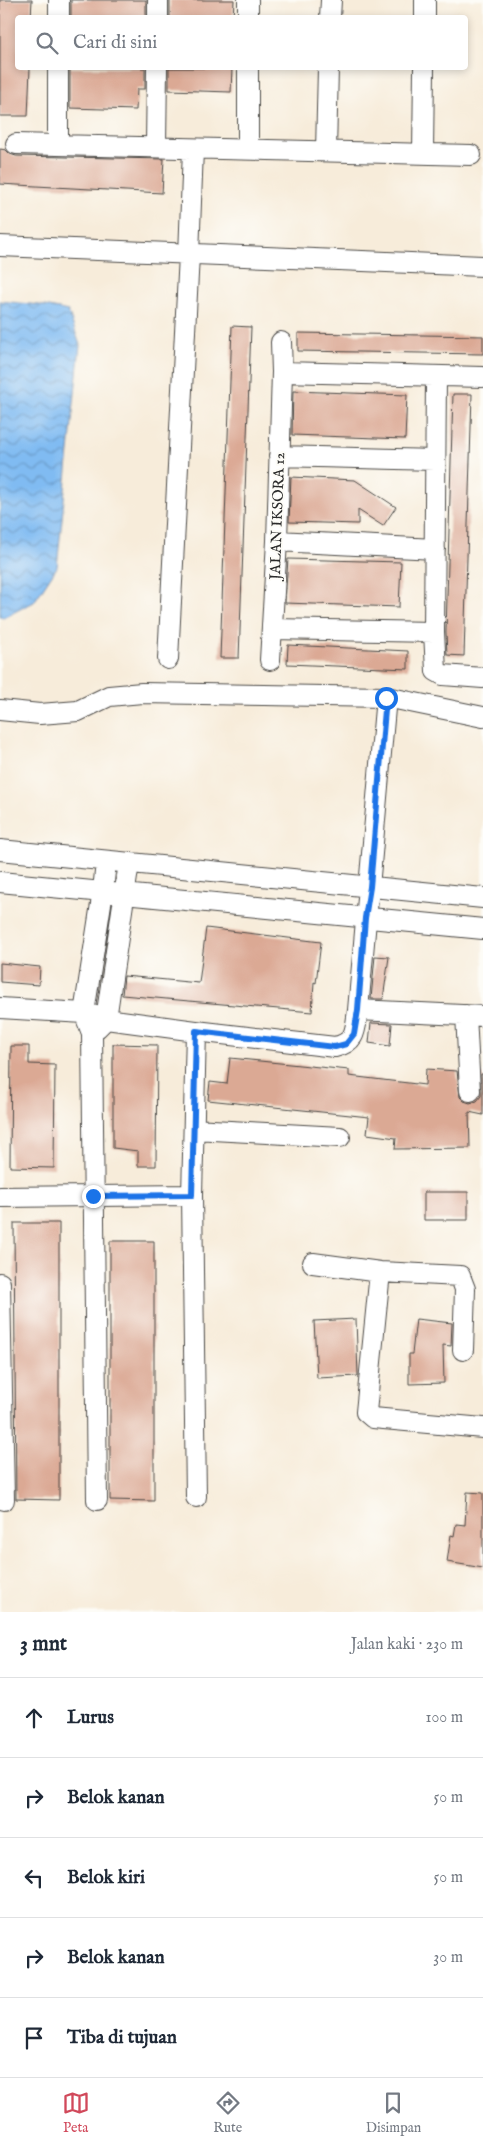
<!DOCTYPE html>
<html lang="id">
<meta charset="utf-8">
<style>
:root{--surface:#fff;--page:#f2f2f3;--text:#1f2937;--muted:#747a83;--line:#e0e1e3;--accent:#d1495b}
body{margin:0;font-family:"IM FELL English",serif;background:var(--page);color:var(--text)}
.stop{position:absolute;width:15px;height:15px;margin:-11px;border:4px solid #1a73e8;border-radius:50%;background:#fff}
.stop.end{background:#1a73e8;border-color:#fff;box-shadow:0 1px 5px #0008}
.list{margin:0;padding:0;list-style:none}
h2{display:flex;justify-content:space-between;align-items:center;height:65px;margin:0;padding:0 20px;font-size:21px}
h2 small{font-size:16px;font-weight:400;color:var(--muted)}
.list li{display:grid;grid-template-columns:32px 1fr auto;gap:15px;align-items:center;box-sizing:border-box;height:80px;padding:0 20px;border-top:1px solid var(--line)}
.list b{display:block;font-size:19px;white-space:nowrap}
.list em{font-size:16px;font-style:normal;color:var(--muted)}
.icon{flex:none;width:28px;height:28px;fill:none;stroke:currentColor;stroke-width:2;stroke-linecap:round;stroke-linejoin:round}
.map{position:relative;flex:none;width:483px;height:1612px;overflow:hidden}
.search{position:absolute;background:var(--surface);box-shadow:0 2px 8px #0003;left:15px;right:15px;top:15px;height:55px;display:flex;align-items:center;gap:12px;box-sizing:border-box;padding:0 18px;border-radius:5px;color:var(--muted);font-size:19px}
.sheet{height:465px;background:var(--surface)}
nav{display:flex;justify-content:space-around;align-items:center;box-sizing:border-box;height:70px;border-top:1px solid var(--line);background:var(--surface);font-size:14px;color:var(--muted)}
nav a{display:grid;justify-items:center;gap:2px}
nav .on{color:var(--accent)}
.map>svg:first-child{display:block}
.water{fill:url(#water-waves);stroke:#56738e}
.building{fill:#dba994}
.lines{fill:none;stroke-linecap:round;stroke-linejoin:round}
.minor-casing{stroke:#4a4845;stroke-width:22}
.minor{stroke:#fff;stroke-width:20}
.route{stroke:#1a73e8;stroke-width:6}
.labels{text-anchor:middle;stroke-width:4;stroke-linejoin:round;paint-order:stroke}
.street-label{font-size:15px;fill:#2b2b2b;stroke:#fdfcf7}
</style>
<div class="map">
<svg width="483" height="1612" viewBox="0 0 483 1612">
<defs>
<pattern id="water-waves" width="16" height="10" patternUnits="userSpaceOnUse" patternTransform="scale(1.25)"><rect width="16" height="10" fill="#80bbf2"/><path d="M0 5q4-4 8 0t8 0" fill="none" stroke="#6998c4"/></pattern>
</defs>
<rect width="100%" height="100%" fill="#fdfcf7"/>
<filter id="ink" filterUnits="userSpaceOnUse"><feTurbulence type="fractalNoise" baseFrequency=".02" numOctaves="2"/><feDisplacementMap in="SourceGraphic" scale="10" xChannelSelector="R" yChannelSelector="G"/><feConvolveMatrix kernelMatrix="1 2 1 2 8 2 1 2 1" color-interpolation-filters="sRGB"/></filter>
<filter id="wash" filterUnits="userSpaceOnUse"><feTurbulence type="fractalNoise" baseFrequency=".0096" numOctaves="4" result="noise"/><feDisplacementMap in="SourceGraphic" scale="20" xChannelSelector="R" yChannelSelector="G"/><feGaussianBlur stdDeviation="1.12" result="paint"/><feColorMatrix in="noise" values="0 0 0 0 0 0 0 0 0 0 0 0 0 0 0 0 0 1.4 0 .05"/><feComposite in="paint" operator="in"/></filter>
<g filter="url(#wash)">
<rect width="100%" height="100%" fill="#f7ecda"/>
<path class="water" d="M0,301L40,305L68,311L80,345L57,567L34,602L3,618L0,617Z"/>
<g id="blocks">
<path class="building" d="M0,0H32L31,18H18V68H30L28,116H0Z
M71,0H146V18H71Z
M170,0H234L233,18H170Z
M70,68H145V89H137L136,110L70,108Z
M169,68H232L231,92L169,90Z
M0,149L6,150L10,154L16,156L164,159L162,193L0,184Z
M232,326L251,327L239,658H220Z
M298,333L483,336V354L298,351Z
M293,391L407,395L405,439L292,435Z
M453,394H472L464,656L447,655L446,632Z
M291,477L355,480L396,507L383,526L358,510V524L289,522Z
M288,559L401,562L399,607L285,603Z
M288,645L408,651V669L287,664Z
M206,928L321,942L316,983L314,982L312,1012L122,995L124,976L199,983Z
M375,956L389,957L383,999H371Z
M0,963L40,967L39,985L0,982Z
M371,1023L392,1024L390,1046L369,1043Z
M113,1044L157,1045L156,1166H138V1151L113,1148Z
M11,1046H29V1064L55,1065L54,1168L10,1167Z
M230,1058L349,1070V1076L425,1085L426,1069L457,1071L460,1097L464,1101L470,1103L477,1101L481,1096V1074H483V1115L469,1112L470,1148L395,1149L396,1138L367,1134L369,1117L208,1100L210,1082L227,1084Z
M424,1192H468V1220H424Z
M14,1223H59V1500L16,1499Z
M110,1241H154V1501L110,1500Z
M356,1319L358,1376L317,1378L314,1321Z
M416,1319L452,1323L451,1346L443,1345L444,1383L409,1384V1354H412Z
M467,1492L483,1493V1568L447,1562L451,1535L454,1536L456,1524L465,1525Z"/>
</g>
</g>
<g filter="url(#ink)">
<use href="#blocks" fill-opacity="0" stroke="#4a4845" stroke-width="1"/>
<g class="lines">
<defs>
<path id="minor" d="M59,18V0
M158,18V0
M248,18V0
M330,18L331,0
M425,18V0
M16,144L471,155
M58,144V68
M156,146L157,68
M248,149V68
M326,151L328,68
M423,154L424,68
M0,246L483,266
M282,372L483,377
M436,377L434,632L436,671L443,675L483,678
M279,456L435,460
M277,541L435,549
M272,629L434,632
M168,659L189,255L193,149
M270,660L277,541L282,372L281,342
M386,697L483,717
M0,710L40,714L78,711L109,696L142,693L386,697L358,1010C355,1029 357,1042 335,1047L196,1031L106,1019L84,1013L0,1008
M0,850L483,898
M0,882L483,929
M358,1010L483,1016
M466,1015L470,1091
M97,1028L106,1019L129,863
M194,1129L340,1137
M0,1197L192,1195
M313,1263L380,1272L460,1276L465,1289L463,1350
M380,1272L366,1412L373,1418L483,1428
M0,1283L4,1500
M196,1497L192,1195L196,1031
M97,1500L92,1033L84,1013L103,891L106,862"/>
</defs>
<use href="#minor" class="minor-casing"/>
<use href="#minor" class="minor"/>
</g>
</g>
<g class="lines" filter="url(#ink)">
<path class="route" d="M93,1196L192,1195L196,1031L335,1047L346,1044L354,1034L358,1010L365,918L370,887L386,698"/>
</g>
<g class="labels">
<g class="street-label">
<text transform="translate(277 516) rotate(-88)" y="5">JALAN IKSORA 12</text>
</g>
</g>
</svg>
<div class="stop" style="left:386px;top:698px"></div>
<div class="stop end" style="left:93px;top:1196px"></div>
<div class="search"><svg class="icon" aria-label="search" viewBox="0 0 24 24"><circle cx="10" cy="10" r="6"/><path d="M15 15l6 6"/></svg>Cari di sini</div>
</div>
<section class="sheet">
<h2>3 mnt<small>Jalan kaki · 230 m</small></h2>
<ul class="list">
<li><svg class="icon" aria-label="ahead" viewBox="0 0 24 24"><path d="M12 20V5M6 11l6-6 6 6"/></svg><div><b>Lurus</b></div><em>100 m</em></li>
<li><svg class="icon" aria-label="right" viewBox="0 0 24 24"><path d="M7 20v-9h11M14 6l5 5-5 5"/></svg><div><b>Belok kanan</b></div><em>50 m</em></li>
<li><svg class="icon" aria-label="left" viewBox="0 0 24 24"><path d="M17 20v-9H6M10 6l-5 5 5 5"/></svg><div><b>Belok kiri</b></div><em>50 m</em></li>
<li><svg class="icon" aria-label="right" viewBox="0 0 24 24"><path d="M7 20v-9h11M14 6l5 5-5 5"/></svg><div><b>Belok kanan</b></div><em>30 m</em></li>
<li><svg class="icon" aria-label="arrive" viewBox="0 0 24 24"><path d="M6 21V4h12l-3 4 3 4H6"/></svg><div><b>Tiba di tujuan</b></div></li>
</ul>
</section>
<nav>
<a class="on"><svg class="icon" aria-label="map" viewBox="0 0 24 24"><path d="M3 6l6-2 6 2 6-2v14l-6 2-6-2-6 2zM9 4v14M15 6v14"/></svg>Peta</a>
<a><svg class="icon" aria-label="directions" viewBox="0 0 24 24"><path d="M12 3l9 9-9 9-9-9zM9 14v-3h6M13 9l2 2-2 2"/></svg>Rute</a>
<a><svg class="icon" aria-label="saved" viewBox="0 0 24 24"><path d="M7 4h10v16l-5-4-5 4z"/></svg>Disimpan</a>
</nav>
